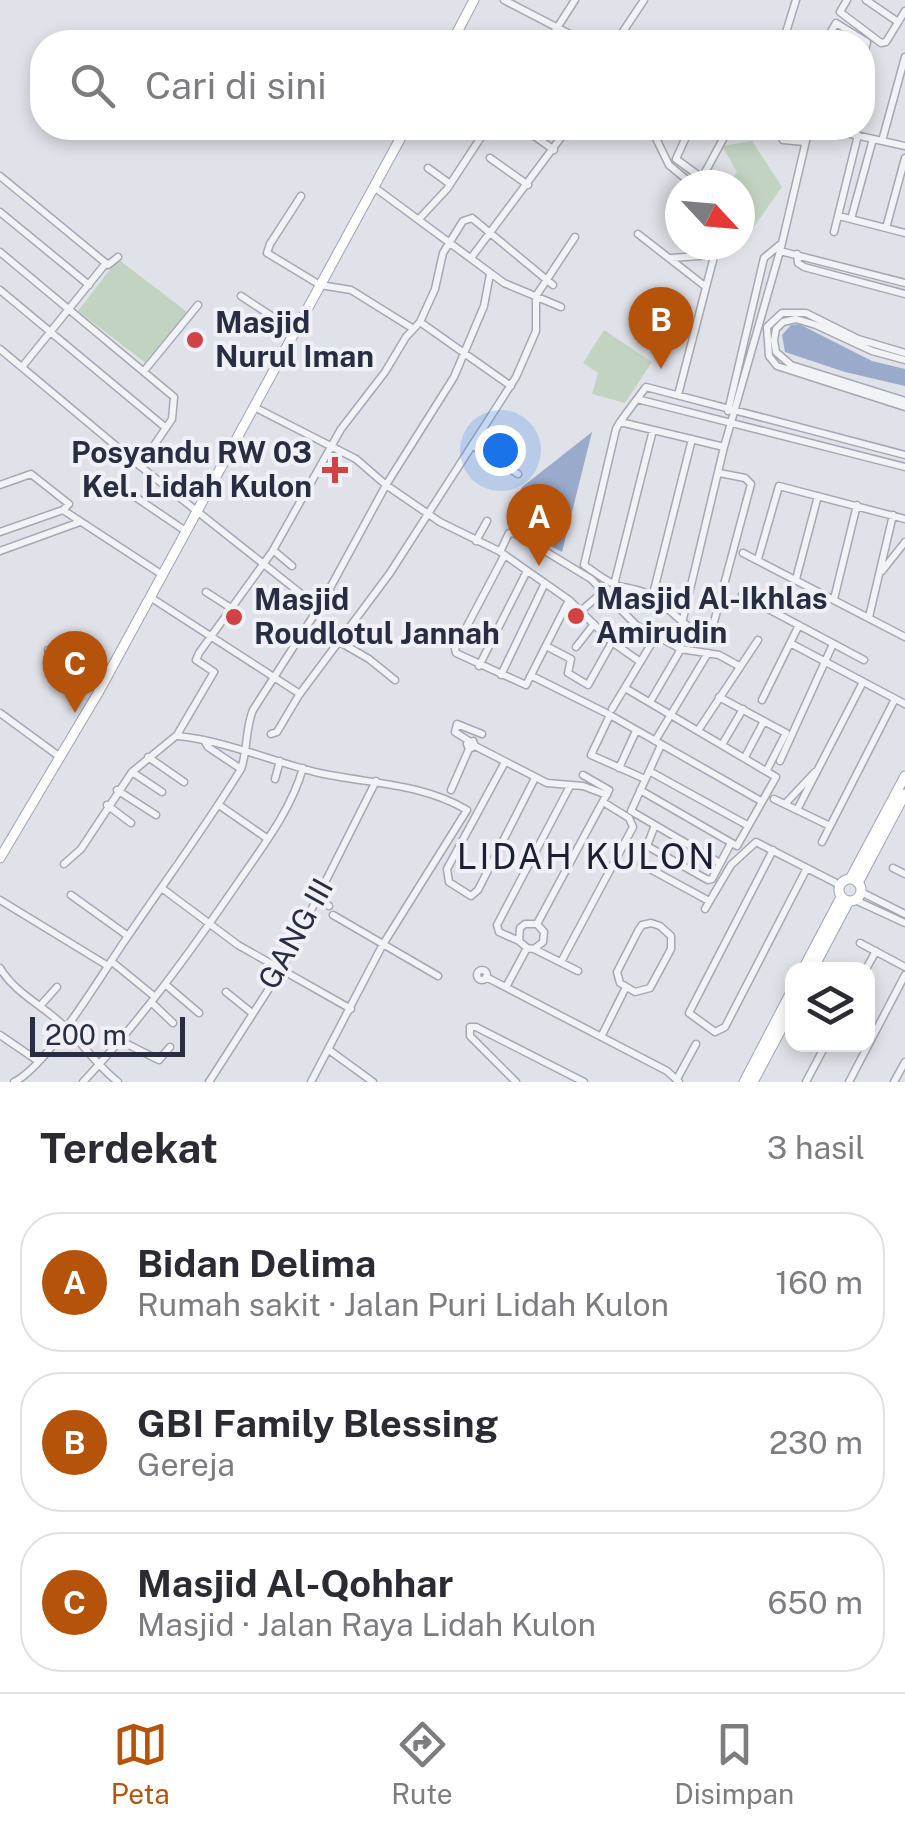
<!DOCTYPE html>
<html lang="id">
<meta charset="utf-8">
<style>
:root{--surface:#fff;--page:#f7f7f7;--text:#2b2b33;--muted:#7c7c81;--line:#e1e1e2;--accent:#b45309}
body{margin:0;font-family:"Public Sans",sans-serif;background:var(--page);color:var(--text)}
.controls{position:absolute;right:30px;bottom:30px;display:grid;overflow:hidden;border-radius:20px;box-shadow:0 5px 15px #0003}
.controls button{width:90px;height:90px;display:grid;place-items:center;padding:0;border:0;border-bottom:2px solid var(--line);background:var(--surface);color:var(--text);font:50px sans-serif}
.compass{position:absolute;left:665px;top:170px;width:90px;height:90px;border-radius:50%;background:var(--surface);box-shadow:0 5px 15px #0003;rotate:116deg}
.scale{position:absolute;left:30px;bottom:25px;width:155px;box-sizing:border-box;padding-left:10px;border:5px solid #282e41;border-top:0;font-size:28px;line-height:35px;white-space:nowrap;color:#282e41;-webkit-text-stroke:8px #eff1f6;paint-order:stroke}
.you{position:absolute;left:500px;top:450px;width:35px;height:35px;margin:-25px;border:8px solid #fff;border-radius:50%;background:#1a73e8;box-shadow:0 0 0 15px #1a73e833}
.badge{display:grid;place-items:center;width:65px;height:65px;border-radius:50%;background:var(--accent);color:#fff;font-size:32px;font-weight:700}
.pin{position:absolute;translate:-50% -82px;filter:drop-shadow(0 2px 5px #0008)}
.pin::after{content:'';position:absolute;top:52px;width:35px;height:30px;background:inherit;clip-path:polygon(0 0,100% 0,50% 100%)}
.list{margin:0;padding:0;list-style:none}
h2{display:flex;justify-content:space-between;align-items:center;height:130px;margin:0;padding:0 40px;font-size:42px}
h2 small{font-size:32px;font-weight:400;color:var(--muted)}
.list li{display:grid;grid-template-columns:65px 1fr auto;gap:30px;align-items:center;box-sizing:border-box;height:140px;margin:0 20px 20px;padding:0 20px;border:2px solid var(--line);border-radius:40px}
.list b{display:block;font-size:38px;white-space:nowrap}
.list p{margin:0;font-size:32px;white-space:nowrap;color:var(--muted)}
.list em{font-size:32px;font-style:normal;color:var(--muted)}
.icon{flex:none;width:55px;height:55px;fill:none;stroke:currentColor;stroke-width:2;stroke-linecap:round;stroke-linejoin:round}
.map{position:relative;flex:none;width:905px;height:1082px;overflow:hidden}
.search{position:absolute;background:var(--surface);box-shadow:0 5px 15px #0003;left:30px;right:30px;top:30px;height:110px;display:flex;align-items:center;gap:25px;box-sizing:border-box;padding:0 35px;border-radius:40px;color:var(--muted);font-size:38px}
.sheet{height:610px;background:var(--surface)}
nav{display:flex;justify-content:space-around;align-items:center;box-sizing:border-box;height:140px;border-top:2px solid var(--line);background:var(--surface);font-size:28px;color:var(--muted)}
nav a{display:grid;justify-items:center;gap:5px}
nav .on{color:var(--accent)}
.map>svg:first-child{display:block}
.green{fill:#c3d3c1}
.water{fill:#9aaaca}
.lines{fill:none;stroke-linecap:round;stroke-linejoin:round}
.minor-casing{stroke:#a5a8b3;stroke-width:9}
.major-casing{stroke:#9fa4b5;stroke-width:11}
.minor{stroke:#f2f3f7;stroke-width:6}
.major{stroke:#fff;stroke-width:9}
.poi-dot{fill:#d04244;stroke:#eff1f6;stroke-width:4}
.labels{text-anchor:middle;stroke-width:8;stroke-linejoin:round;paint-order:stroke}
.poi-label{font-size:30px;font-weight:bold;fill:#282e41;stroke:#eff1f6;text-anchor:start}
.street-label{font-size:30px;fill:#282e41;stroke:#eff1f6}
.quarter-label{font-size:35px;letter-spacing:2.5px;fill:#1a1f31;stroke:#eff1f6}
</style>
<div class="map">
<svg width="905" height="1082" viewBox="0 0 905 1082">
<rect width="100%" height="100%" fill="#e0e2e9"/>
<path class="green" d="M752,141L782,187L743,242L740,240V185H727L737,172L722,146Z
M118,259L187,312L147,364L78,311Z
M604,330L652,362L625,403L592,394L598,373L583,363Z"/>
<path class="water" d="M799,324L872,361L905,369V386L845,372L785,352L782,335L791,325Z
M592,432L562,552L512,526L514,506L522,487Z"/>
<g class="lines">
<defs>
<path id="minor" d="M504,0L585,42
M847,0L840,12L881,43L886,42L905,11
M866,0L898,22
M395,38L403,42
M548,42L575,0
M616,42L644,0
M783,42L796,0
M825,42L836,23L867,42L862,61
M523,128L554,150
M651,128L669,165L693,185
M690,128L676,159L702,178L729,128
M777,128L783,140L805,142
M824,128L905,146
M882,141L905,57
M490,158L528,185
M428,168L450,184
M0,176L108,265L118,257
M374,187L504,283L561,307
M301,196L270,244L267,253L320,285L351,290L412,328
M0,212L89,285
M839,216L905,233
M419,219L447,189L487,128
M851,219L873,139
M886,228L905,158
M834,232L858,135
M638,234L706,287
M782,243L809,128
M0,252L174,397L172,419L140,466
M797,254L798,263L804,267L905,294
M471,258L568,128
M671,258L715,255
M0,290L166,428
M241,296L296,332
M420,322L511,386
M0,349L140,466L319,608
M905,353L858,339L806,313H782L767,327L769,356L777,366L905,407
M905,360L872,351L816,325L796,319L783,322L776,329L774,340L776,352L791,365L905,401
M22,367L106,263
M144,371L198,305
M678,395L717,245
M254,407L356,459L386,485L440,522L499,551L569,600L612,642L639,661
M728,411L764,258L782,243L780,251L905,283
M620,422L637,399
M472,445L518,474
M724,447L780,251
M905,455L646,387L637,399L905,467
M0,485L31,474L69,504L63,510
M128,492L184,530
M63,510L161,574
M0,532L63,510
M476,541L487,521
M273,550L292,566
M0,551L80,522
M500,552L509,533L517,534L591,579L636,625L681,649L719,655L739,666
M743,553L905,637
M504,556L455,649L456,653L526,685L569,600
M758,559L779,486L905,519
M882,571L905,542
M796,579L818,496
M614,585L653,430
M206,592L231,608
M742,595L864,660
M150,597L300,694
M652,598L692,439
M834,599L857,505
M582,610L604,591
M869,617L893,515
M682,623L724,447L620,422L616,429L584,565C595,572 606,582 619,586C627,588 635,589 643,592C668,602 682,630 710,637L751,484L745,478L719,473
M338,641L369,659L395,680
M790,643L905,704
M546,646L571,659L568,673L588,685L612,642
M576,647L594,624
M48,650L105,679
M479,666L527,571
M501,675L545,583
M532,676L610,715L761,801
M625,688L776,777L737,846L640,790
M719,697L786,733L767,770
M762,700L799,625
M650,702L681,649
M612,709L656,636
M0,713L60,757
M610,715L591,755L645,779
M699,729L758,640
M271,734L277,732L299,695L390,573L516,377L536,331V296L575,237
M178,736C225,741 269,760 315,772C366,784 420,782 467,810L382,946L311,1082
M204,740L208,747L241,769
M469,741L455,732L457,724L482,734
M655,741L708,653
M723,743L743,709
M661,745L631,811L720,863
M475,746L547,783L583,786L607,795
M148,757L184,782
M745,757L764,721
M780,761L833,644
M505,762L447,869L449,882L471,896L478,890L535,778
M619,768L636,731
M649,771L747,825
M132,772L162,792
M275,779L280,761
M117,790L156,815
M451,790L469,749L475,746L473,741L467,744L469,749
M774,799L830,826
M785,804L815,772
M107,805L131,823
M219,805L268,839
M797,810L863,682
M655,825L647,846L708,880L712,879L731,843
M822,842L895,699
M773,850L689,1013L715,1032L725,1027L807,868
M64,864L81,849L132,772L177,735L214,672L196,660L199,653L272,552L341,429L385,372L406,337L420,322L435,289L443,253L463,221L472,218L553,285
M641,864L709,901
M893,868L905,874
M163,889L238,945L351,1009
M861,892L905,914
M71,895L128,936
M316,897L329,906
M0,900L108,966
M855,900L905,923
M705,909L731,865L756,842L840,885
M333,915L438,976
M651,923L660,926L671,936V949L650,988L635,992L620,983L617,972L638,931L642,925Z
M537,924L609,790L583,775
M519,941L499,932L497,925L570,786
M860,943L905,967
M534,949L578,971
M111,961L155,997
M561,962L633,827L629,818L603,802
M0,968C15,993 42,1005 63,1025C83,1043 97,1066 118,1082
M866,969L876,951
M477 975a5 5 0 1 1 10 0a5 5 0 1 1-10 0Z
M486,977L667,1071L679,1082
M165,984L199,1013
M506,987L527,948L534,949L543,942L544,932L537,924H525L520,928L519,941L527,948
M226,992L252,1013
M151,1002L173,1023
M40,1006L57,987
M0,1035L38,1061
M602,1035L626,987
M119,1040L159,1060L170,1047
M329,1050L373,1082
M677,1079L696,1044
M14,1082C49,1065 104,970 128,936C166,880 206,826 241,769C248,749 245,729 253,710L323,601L386,485L454,377L484,306L490,274
M83,1082C141,1020 191,951 239,881C263,846 291,810 303,768
M209,1082L281,970L376,781
M516,1082L470,1036V1027H476L584,1082
M806,1082L826,1044
M849,1082L905,975
M894,1082L905,1062"/>
<path id="major" d="M452,42L474,0
M0,858L98,693L406,128
M839 890a11 11 0 1 1 22 0a11 11 0 1 1-22 0Z
M850,879L905,776
M858,883L905,794
M803,969L841,897
M813,969L849,901
M744,1082L792,990
M753,1082L792,1009"/>
</defs>
<use href="#minor" class="minor-casing"/>
<use href="#major" class="major-casing"/>
<use href="#minor" class="minor"/>
<use href="#major" class="major"/>
</g>
<g class="poi-dot">
<circle cx="195" cy="340" r="10"/>
<path d="M330 455h10v10h10v10h-10v10h-10v-10h-10v-10h10z"/>
<circle cx="576" cy="616" r="10"/>
<circle cx="234" cy="617" r="10"/>
</g>
<g class="labels">
<g class="poi-label">
<text x="215" y="333">Masjid<tspan x="215" dy="34">Nurul Iman</tspan></text>
<text x="312" y="463" text-anchor="end">Posyandu RW 03<tspan x="312" dy="34">Kel. Lidah Kulon</tspan></text>
<text x="596" y="609">Masjid Al-Ikhlas<tspan x="596" dy="34">Amirudin</tspan></text>
<text x="254" y="610">Masjid<tspan x="254" dy="34">Roudlotul Jannah</tspan></text>
</g>
<g class="street-label">
<text transform="translate(296 934) rotate(-61)" y="10">GANG III</text>
</g>
<g class="quarter-label">
<text x="587" y="869">LIDAH KULON</text>
</g>
</g>
</svg>
<div class="controls">
<button><svg class="icon" aria-label="layers" viewBox="0 0 24 24"><path d="M12 4l9 5-9 5-9-5zM3 14l9 5 9-5"/></svg></button>
</div>
<svg class="compass" viewBox="-18 -18 36 36"><path d="M0-13l5 13h-10z" fill="#e53935"/><path d="M0 13l5-13h-10z" fill="#7c7c81"/></svg>
<div class="scale">200 m</div>
<div class="you"></div>
<div class="pin badge" style="left:539px;top:566px">A</div>
<div class="pin badge" style="left:661px;top:369px">B</div>
<div class="pin badge" style="left:75px;top:713px">C</div>
<div class="search"><svg class="icon" aria-label="search" viewBox="0 0 24 24"><circle cx="10" cy="10" r="6"/><path d="M15 15l6 6"/></svg>Cari di sini</div>
</div>
<section class="sheet">
<h2>Terdekat<small>3 hasil</small></h2>
<ul class="list">
<li><span class="badge">A</span><div><b>Bidan Delima</b><p>Rumah sakit · Jalan Puri Lidah Kulon</p></div><em>160 m</em></li>
<li><span class="badge">B</span><div><b>GBI Family Blessing</b><p>Gereja</p></div><em>230 m</em></li>
<li><span class="badge">C</span><div><b>Masjid Al-Qohhar</b><p>Masjid · Jalan Raya Lidah Kulon</p></div><em>650 m</em></li>
</ul>
</section>
<nav>
<a class="on"><svg class="icon" aria-label="map" viewBox="0 0 24 24"><path d="M3 6l6-2 6 2 6-2v14l-6 2-6-2-6 2zM9 4v14M15 6v14"/></svg>Peta</a>
<a><svg class="icon" aria-label="directions" viewBox="0 0 24 24"><path d="M12 3l9 9-9 9-9-9zM9 14v-3h6M13 9l2 2-2 2"/></svg>Rute</a>
<a><svg class="icon" aria-label="saved" viewBox="0 0 24 24"><path d="M7 4h10v16l-5-4-5 4z"/></svg>Disimpan</a>
</nav>
